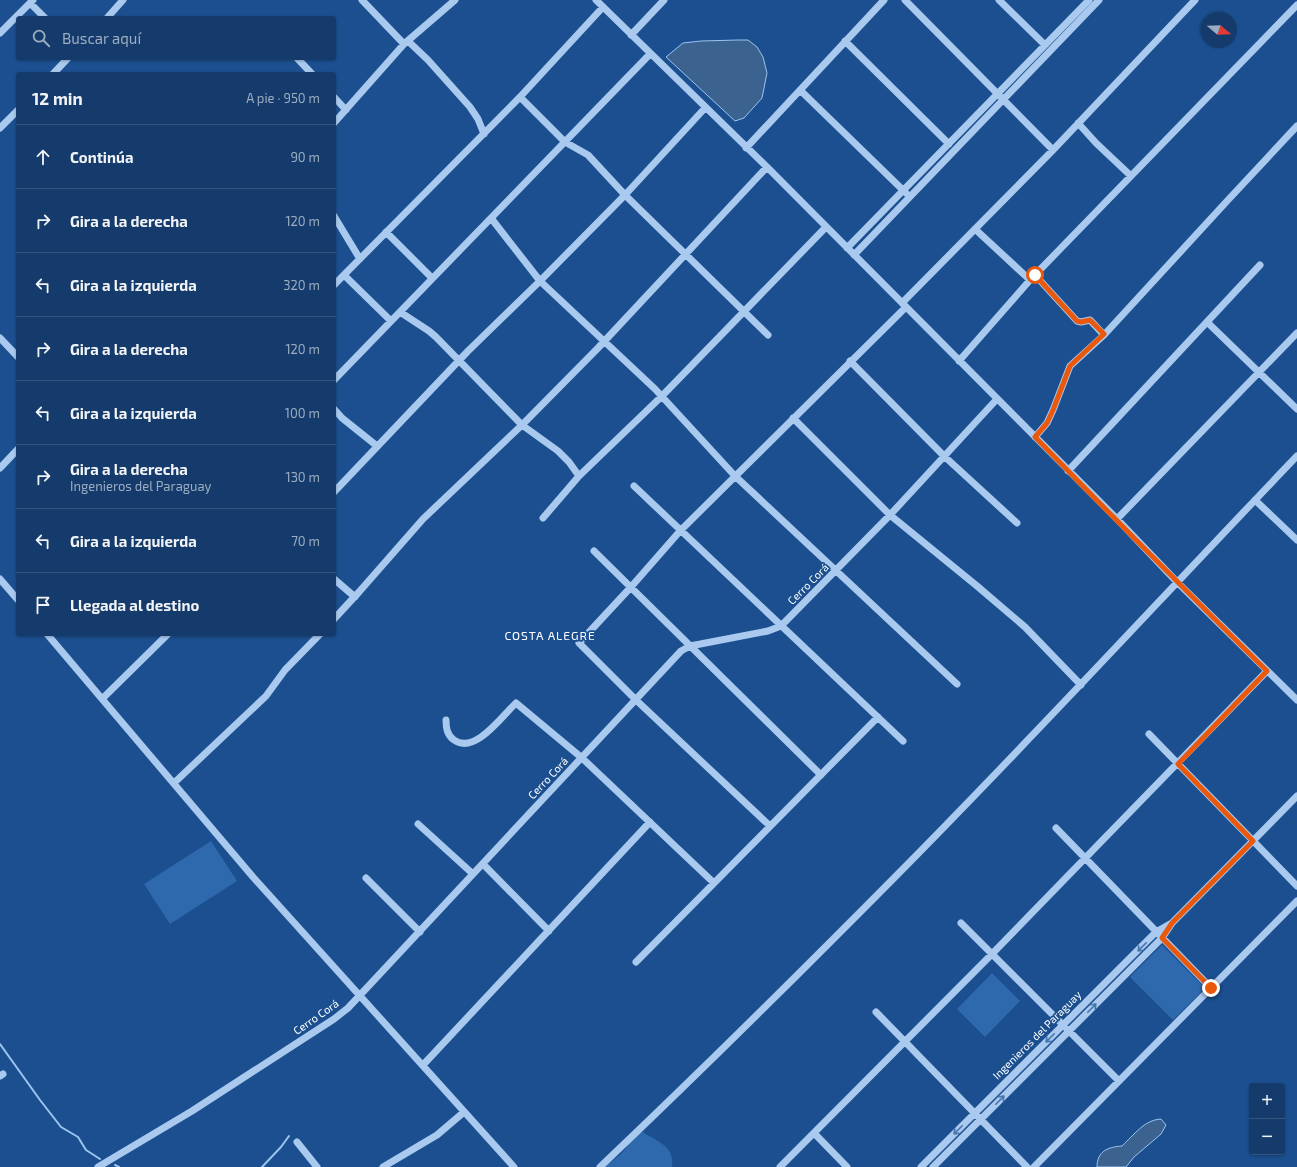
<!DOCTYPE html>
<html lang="es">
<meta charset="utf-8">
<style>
:root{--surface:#143b6b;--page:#1d4271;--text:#f1f3f6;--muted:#9dadc1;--line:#33557e}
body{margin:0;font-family:"Exo 2",sans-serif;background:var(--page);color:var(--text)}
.controls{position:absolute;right:12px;bottom:12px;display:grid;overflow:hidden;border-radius:4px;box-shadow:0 1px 3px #0004}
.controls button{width:36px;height:36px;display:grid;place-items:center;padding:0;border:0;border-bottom:1px solid var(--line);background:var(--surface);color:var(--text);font:20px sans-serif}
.compass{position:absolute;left:1201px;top:12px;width:36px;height:36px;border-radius:50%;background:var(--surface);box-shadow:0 1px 3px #0004;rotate:109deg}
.stop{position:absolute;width:12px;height:12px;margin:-9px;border:3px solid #ea580c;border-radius:50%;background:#fff}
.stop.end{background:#ea580c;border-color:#fff;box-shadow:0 1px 4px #0008}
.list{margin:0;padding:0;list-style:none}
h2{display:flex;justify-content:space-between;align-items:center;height:52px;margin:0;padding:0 16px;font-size:17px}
h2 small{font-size:13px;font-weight:400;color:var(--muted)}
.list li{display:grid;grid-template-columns:26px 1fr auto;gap:12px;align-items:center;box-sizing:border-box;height:64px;padding:0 16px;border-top:1px solid var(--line)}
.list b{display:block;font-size:15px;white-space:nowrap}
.list p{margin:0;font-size:13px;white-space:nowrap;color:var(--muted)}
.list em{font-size:13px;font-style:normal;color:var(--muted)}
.icon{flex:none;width:22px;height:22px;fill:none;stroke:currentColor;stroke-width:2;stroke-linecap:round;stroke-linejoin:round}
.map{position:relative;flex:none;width:1297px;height:1167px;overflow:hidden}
.search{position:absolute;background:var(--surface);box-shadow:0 1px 3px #0004;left:16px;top:16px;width:320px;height:44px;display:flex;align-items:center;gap:10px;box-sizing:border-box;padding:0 14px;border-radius:4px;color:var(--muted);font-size:15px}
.panel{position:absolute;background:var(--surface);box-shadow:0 1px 3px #0004;left:16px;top:72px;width:320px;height:564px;border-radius:4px}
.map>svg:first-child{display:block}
.green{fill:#2e69ad}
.water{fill:#3c6290;stroke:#9cc4f0}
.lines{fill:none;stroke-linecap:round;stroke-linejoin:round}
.stream{stroke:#9cc4f0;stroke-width:2}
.minor{stroke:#a9c9ee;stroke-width:7}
.oneway{stroke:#4674ac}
.route{stroke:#ea580c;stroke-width:5}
.labels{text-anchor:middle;stroke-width:3.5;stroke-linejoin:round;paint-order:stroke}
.street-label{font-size:11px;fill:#fff;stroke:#1b4f8f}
.neighbourhood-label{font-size:12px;letter-spacing:1px;fill:#fff;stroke:#1b4f8f}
</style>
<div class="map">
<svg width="1297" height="1167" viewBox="0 0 1297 1167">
<rect width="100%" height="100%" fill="#1b4f8f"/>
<path class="green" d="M211,841L237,881L170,924L144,884Z
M1162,945L1205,988L1173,1020L1130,977Z
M992,973L1020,1001L985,1037L957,1009Z
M643,1132C658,1142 675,1146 672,1167H605C610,1162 615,1159 620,1155C630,1146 629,1137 643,1132Z"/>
<path class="water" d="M738,40H748L757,47L763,57L767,73L762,98L744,118L735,121L666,57L683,43L701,41Z
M1161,1119L1166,1125L1161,1134L1134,1157L1126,1167H1097C1097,1151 1108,1147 1122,1146C1134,1135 1144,1120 1161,1119Z"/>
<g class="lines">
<path class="stream" d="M0,1044L40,1100L61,1127L78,1137L86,1150L100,1159
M115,1165L119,1167
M262,1167L281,1147L289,1136"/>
<path class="minor" d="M362,0L404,44
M596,0L767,167L1117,519L1177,582L1297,700
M905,0L1053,150
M999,0L1045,45
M30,3L45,18
M107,18L123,0
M0,33L33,0
M631,35L664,0
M408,41L428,60L470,107L478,119L484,134
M845,41L949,144
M297,58L312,74
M53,74L68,58
M800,90L906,193
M334,97L346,110
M520,97L565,142L588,155L625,195L768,335
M334,123L404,44L455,0
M1078,123L1096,143L1131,176
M0,128L18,110
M746,148L884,0
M334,216L360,259
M491,218L540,281L655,389L735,476L957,684
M975,229L1030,280
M386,232L432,278
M847,248L1089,0
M854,255L1099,0
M344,275L391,321
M1035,275L1077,321L1081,322L1090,320L1104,335
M334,285L520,97L603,7
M902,303L1053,150L1195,0
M400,312L429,331L436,337L522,425L558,451L569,462L579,476
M1207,322L1297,409
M0,338L18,357
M850,361L944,456L1017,523
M959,361L1030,280L1297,5
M334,380L650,54
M334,409L342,418L377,446
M793,418L890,515L977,586L1025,627L1081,685
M1035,437L1047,423L1053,410L1070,366L1104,335L1228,200L1297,126
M0,468L18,449
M1068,471L1260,265
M634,486L903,741
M334,492L468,351L540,281L625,195L705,108
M1255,500L1297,540
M543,518L579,476L662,396L826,227
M1117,519L1297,333
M594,551L821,775
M0,579L18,600
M334,579L355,597
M334,619L359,592L423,519L522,425L598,348L767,167
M47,634L253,877L514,1167
M103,698L168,634
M446,720C446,728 447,735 454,740C475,755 502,716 516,703L582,758L714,883
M1149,734L1297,886
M174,783L266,696L285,670L320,634
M418,824L473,874
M770,826L636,700L579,643L631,587L680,531L906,307
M1056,828L1211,988
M483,864L549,931
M366,878L420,932
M961,923L1119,1081
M636,962L878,717
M876,1012L1027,1167
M423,1065L650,822
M0,1076L3,1074
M814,1133L847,1167
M297,1142L317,1167
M98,1167L192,1111L334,1019L348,1008L681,651L690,646L768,631L781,626L890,515L997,399
M383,1167L437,1135L464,1112
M600,1167C700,1072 799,974 896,876C1032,739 1163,596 1297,456
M780,1167L992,954L1267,671
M921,1167L1156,932L1170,924
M933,1167L1162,938L1172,923L1297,796
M1034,1167L1297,901"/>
</g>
<defs><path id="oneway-shaft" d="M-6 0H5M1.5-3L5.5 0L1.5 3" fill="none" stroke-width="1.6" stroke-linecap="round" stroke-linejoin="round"/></defs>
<g class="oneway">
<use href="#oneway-shaft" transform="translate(1142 947) rotate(135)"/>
<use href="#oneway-shaft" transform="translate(1092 1008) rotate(-45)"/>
<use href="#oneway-shaft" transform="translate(1050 1038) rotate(135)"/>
<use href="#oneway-shaft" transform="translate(1000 1100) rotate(-45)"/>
<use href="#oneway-shaft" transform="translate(958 1130) rotate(135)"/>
</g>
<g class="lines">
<path class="route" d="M1035,275L1077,321L1081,322L1090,320L1104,334L1070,366L1053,410L1047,423L1035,437C1112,516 1189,594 1267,671L1178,764L1253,841L1172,923L1162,938L1211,988"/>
</g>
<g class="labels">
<g class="street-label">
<text transform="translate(808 584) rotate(-45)" y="4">Cerro Corá</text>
<text transform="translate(548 778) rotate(-47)" y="4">Cerro Corá</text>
<text transform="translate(316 1017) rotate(-35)" y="4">Cerro Corá</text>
<text transform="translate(1037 1035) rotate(-45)" y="4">Ingenieros del Paraguay</text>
</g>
<g class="neighbourhood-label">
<text x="550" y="640">COSTA ALEGRE</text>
</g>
</g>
</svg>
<div class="controls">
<button>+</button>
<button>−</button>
</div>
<svg class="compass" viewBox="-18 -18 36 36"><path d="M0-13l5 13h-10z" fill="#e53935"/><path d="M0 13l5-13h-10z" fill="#9dadc1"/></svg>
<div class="stop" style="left:1035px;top:275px"></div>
<div class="stop end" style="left:1211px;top:988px"></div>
<div class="search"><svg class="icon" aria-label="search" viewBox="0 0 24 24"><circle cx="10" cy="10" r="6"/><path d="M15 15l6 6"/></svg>Buscar aquí</div>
<section class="panel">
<h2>12 min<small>A pie · 950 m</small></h2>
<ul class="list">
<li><svg class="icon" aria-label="ahead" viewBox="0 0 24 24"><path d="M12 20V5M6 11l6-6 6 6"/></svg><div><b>Continúa</b></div><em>90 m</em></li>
<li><svg class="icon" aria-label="right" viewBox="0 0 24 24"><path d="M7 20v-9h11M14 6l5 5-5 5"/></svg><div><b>Gira a la derecha</b></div><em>120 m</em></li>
<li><svg class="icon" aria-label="left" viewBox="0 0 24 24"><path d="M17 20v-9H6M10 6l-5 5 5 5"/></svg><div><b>Gira a la izquierda</b></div><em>320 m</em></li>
<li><svg class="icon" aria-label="right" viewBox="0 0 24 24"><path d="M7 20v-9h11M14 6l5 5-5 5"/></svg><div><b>Gira a la derecha</b></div><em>120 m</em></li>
<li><svg class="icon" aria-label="left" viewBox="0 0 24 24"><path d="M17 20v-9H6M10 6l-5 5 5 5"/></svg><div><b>Gira a la izquierda</b></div><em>100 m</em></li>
<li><svg class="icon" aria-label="right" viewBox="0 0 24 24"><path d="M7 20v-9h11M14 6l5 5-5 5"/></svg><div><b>Gira a la derecha</b><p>Ingenieros del Paraguay</p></div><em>130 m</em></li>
<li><svg class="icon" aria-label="left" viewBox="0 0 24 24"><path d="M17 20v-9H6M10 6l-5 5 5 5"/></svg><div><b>Gira a la izquierda</b></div><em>70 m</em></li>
<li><svg class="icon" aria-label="arrive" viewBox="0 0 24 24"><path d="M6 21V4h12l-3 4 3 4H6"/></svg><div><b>Llegada al destino</b></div></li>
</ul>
</section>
</div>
